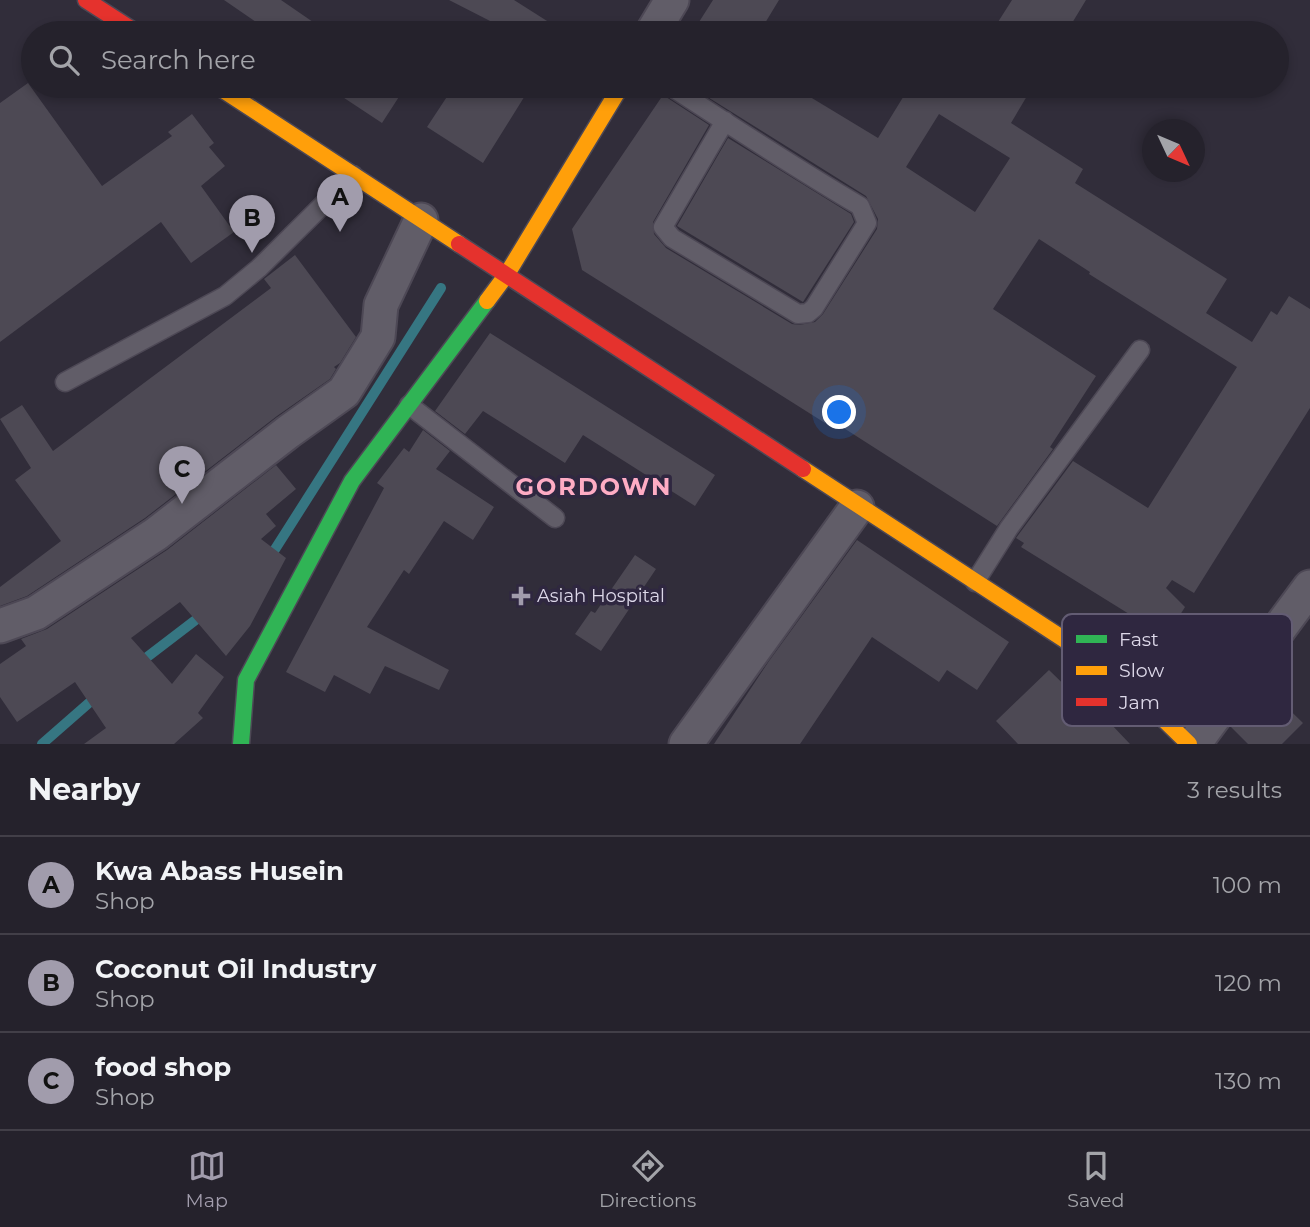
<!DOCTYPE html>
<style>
:root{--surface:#25222c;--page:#312f38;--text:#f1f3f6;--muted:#a3a4a9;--line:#423f48;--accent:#a19cac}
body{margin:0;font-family:Montserrat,sans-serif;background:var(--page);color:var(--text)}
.compass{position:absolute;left:1142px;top:119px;width:63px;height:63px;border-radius:50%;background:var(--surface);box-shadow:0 4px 10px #0003;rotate:134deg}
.you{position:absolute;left:840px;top:413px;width:24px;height:24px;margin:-18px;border:5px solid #fff;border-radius:50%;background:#1a73e8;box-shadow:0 0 0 10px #1a73e833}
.badge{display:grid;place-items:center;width:46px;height:46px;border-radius:50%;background:var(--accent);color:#111;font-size:23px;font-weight:700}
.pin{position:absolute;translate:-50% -58px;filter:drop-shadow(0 2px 4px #0008)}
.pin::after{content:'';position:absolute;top:37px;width:24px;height:21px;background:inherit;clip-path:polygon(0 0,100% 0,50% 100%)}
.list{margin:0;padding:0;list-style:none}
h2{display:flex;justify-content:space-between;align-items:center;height:91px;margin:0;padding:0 28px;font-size:30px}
h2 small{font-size:23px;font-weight:400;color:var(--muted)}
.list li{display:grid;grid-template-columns:46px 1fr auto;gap:21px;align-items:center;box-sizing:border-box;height:98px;padding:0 28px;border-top:2px solid var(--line)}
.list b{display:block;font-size:26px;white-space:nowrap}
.list p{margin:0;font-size:23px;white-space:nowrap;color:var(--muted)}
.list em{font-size:23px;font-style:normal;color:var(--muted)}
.icon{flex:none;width:38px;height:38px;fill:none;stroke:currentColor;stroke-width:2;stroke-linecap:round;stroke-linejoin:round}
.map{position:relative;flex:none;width:1310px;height:744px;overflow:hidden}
.search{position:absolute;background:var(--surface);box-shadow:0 4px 10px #0003;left:21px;right:21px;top:21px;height:77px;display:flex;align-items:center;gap:18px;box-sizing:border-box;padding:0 24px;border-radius:38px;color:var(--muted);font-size:26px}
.sheet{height:385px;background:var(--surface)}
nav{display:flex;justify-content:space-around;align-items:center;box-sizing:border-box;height:98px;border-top:2px solid var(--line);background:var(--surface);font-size:19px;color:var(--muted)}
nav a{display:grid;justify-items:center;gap:4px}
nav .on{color:var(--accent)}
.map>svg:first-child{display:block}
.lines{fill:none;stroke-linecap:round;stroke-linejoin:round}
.stream{stroke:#367682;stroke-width:10}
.building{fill:#4d4954;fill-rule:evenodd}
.lane-casing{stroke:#4d4855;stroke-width:21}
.street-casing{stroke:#4d4855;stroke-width:37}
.fast-casing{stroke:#4d4855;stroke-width:19}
.slow-casing{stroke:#4d4855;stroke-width:19}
.jam-casing{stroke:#4d4855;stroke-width:19}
.lane{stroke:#615d68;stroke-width:18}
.street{stroke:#615d68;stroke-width:33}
.fast{stroke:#30b455;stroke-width:16}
.slow{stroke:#ff9f0a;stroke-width:16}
.jam{stroke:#e5322d;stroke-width:16}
.poi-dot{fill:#a19cac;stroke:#2f2740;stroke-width:2.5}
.labels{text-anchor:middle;stroke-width:7;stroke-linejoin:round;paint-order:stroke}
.poi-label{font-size:18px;fill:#ddd8e9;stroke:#2f2740;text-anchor:start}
.district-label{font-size:24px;font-weight:bold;letter-spacing:2px;fill:#feacc4;stroke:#2f2740}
.key{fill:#2f2740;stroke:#635c73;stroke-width:2}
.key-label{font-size:19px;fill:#ddd8e9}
</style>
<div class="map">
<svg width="1310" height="744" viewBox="0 0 1310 744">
<rect width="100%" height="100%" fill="#312d3a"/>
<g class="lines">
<path class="stream" d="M265,560L272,554C328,466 384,377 441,288
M138,664L206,612
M42,744L98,695"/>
</g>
<path class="building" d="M224,0H281L329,33H272Z
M449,0H514L566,33H487L494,23Z
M713,0H779L759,33H692Z
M1012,0H1086L1066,33H991Z
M28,83L102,186L172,136L168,132L192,114L214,143L209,147L225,166L201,186L234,232L191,263L161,222L0,342V103Z
M326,86H406L382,123Z
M454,86H531L483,163L427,127Z
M690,86H792L878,138L905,94L892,86H1033L1011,123L1083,169L1075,183L1227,279L1206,313L1252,342L1271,311L1277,315L1289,296L1310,309V408L1194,593L1172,580L1166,588L1185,607L1170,631L1204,655L1195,667L1198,668V680L1180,705L1141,667L1163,635L1021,547L1024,543L1016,538L1073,461L1148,508L1237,367L1089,274L1090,272L1039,239L993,309L1096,376L1050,447L1053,449L997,526L828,418L825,423L582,270L572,229L663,95L709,125L653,222L654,234L666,248L792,324L799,325L815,322L823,314L877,229L878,219L866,196ZM939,114L1010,158L975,212L906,167Z
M728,138L851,214L854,222L803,302L677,226Z
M295,255L356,337L340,363L334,367L336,369L330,379L277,416L145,518L27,596L0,606V587L61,541L15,480L31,468L0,419L22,405L53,451L271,288L264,279Z
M490,333L715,475L695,506L583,435L565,463L483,411L465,434L435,411Z
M423,430L450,451L436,469L494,507L473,540L444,521L409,574L404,570L367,627L449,670L439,690L385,666L370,694L334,675L325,692L286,672L384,488L377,483L404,448L409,452Z
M276,465L296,489L266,514L276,526L261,539L286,558L250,626L226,656L180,602L131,638L172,684L196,654L224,677L198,713L203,718L174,744H84L106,728L75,682L17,722L0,697V664L26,646L21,639L47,629L167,550Z
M857,540L1009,642L977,690L947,670L939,682L872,637L800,744H714L769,661Z
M635,555L656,569L601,651L575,634L591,611L595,613Z
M1049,670L1087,707L1091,703L1130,744H1018L996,721Z
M1265,686L1303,723L1282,744H1248L1231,727L1247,705Z"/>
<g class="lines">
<defs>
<path id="lane" d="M670,86C733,127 795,168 860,206L867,223L814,308L808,313L798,314L672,238L663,227L725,121
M65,382L225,296L259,268L353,175
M409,405L555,518
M975,582L1009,528L1140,350"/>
<path id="street" d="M652,33L672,0
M0,626L36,613L156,534L288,432L344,392L378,337L381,305L421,220
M686,744L857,507
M1194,744L1310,587"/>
<path id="fast" d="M241,744L246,680L352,481L487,301"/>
<path id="slow" d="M217,86L459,244
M487,301L507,274L621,86
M803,469L1117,674L1189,744"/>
<path id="jam" d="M86,0L137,33
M459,244L803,469"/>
</defs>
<use href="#lane" class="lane-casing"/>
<use href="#street" class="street-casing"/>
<use href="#fast" class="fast-casing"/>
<use href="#slow" class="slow-casing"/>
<use href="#jam" class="jam-casing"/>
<use href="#lane" class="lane"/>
<use href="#street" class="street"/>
<use href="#fast" class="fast"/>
<use href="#slow" class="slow"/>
<use href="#jam" class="jam"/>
</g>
<path class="poi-dot" d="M517.5 585.5h7v7h7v7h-7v7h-7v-7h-7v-7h7z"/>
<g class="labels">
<g class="poi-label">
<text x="537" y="602">Asiah Hospital</text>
</g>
<g class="district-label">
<text x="594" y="495">GORDOWN</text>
</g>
</g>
<rect x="1062" y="614" width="230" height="112" rx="10" class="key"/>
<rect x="1076" y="635" width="31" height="8" fill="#30b455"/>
<rect x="1076" y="666" width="31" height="9" fill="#ff9f0a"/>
<rect x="1076" y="698" width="31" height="8" fill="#e5322d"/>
<g class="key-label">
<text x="1119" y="646">Fast</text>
<text x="1119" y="677">Slow</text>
<text x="1119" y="709">Jam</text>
</g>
</svg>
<svg class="compass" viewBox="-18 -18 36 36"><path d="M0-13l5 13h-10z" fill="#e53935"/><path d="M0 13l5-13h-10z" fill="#a3a4a9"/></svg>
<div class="you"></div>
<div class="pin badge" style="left:340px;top:232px">A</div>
<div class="pin badge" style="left:252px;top:253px">B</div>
<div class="pin badge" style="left:182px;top:504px">C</div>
<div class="search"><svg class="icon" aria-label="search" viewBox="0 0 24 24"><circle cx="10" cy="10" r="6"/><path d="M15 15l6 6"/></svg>Search here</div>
</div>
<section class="sheet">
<h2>Nearby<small>3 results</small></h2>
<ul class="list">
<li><span class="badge">A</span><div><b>Kwa Abass Husein</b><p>Shop</p></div><em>100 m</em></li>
<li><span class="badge">B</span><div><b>Coconut Oil Industry</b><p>Shop</p></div><em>120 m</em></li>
<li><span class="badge">C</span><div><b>food shop</b><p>Shop</p></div><em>130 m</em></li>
</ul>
</section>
<nav>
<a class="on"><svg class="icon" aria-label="map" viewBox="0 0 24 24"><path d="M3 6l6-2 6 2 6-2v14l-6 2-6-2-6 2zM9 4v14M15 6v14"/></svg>Map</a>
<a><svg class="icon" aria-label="directions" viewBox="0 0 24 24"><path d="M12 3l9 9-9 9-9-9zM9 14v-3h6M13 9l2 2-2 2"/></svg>Directions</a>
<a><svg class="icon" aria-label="saved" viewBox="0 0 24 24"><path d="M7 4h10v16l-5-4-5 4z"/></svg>Saved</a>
</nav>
